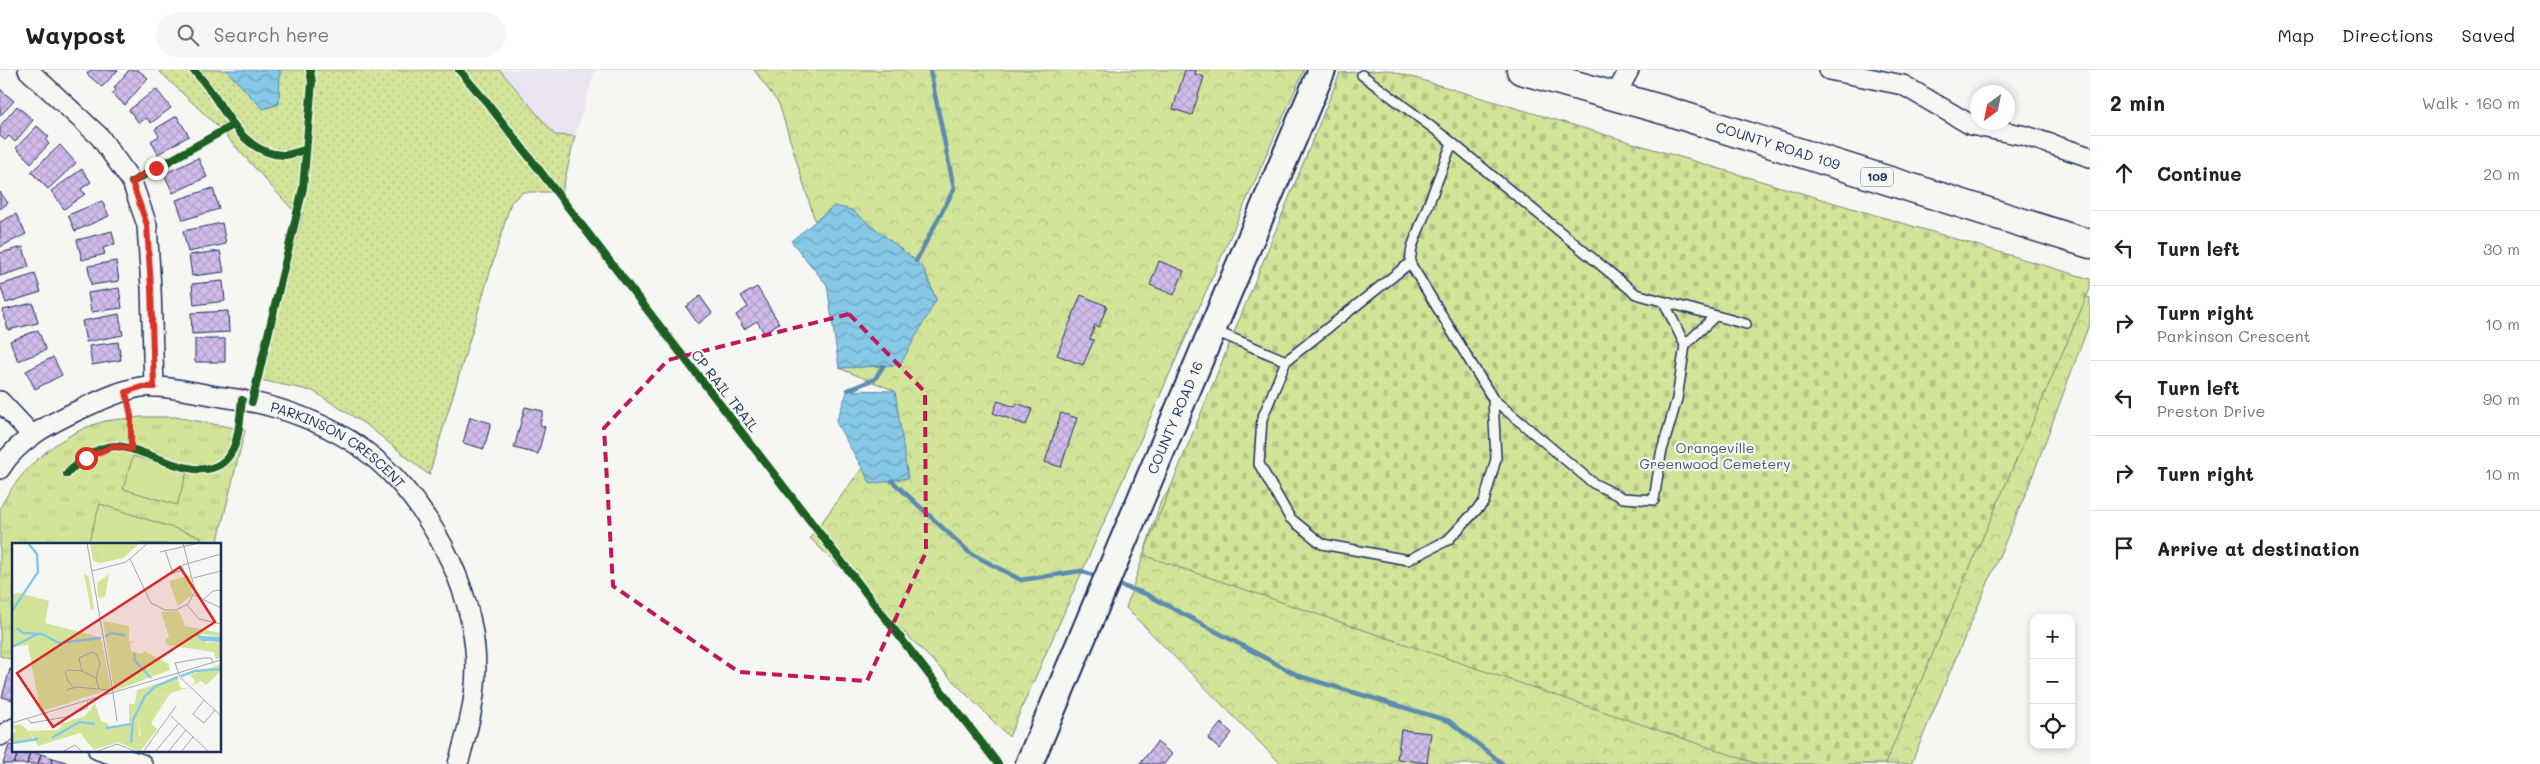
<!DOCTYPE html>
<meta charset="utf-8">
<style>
:root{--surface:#fff;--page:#f6f6f6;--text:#202124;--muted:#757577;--line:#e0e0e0}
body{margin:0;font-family:Mali,sans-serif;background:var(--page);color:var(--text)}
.controls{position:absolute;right:15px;bottom:15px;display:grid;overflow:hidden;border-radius:10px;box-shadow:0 2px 8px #0003}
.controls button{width:45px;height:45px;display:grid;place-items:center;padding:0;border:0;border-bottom:1px solid var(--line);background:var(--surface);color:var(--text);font:25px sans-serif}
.compass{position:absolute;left:1970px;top:15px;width:45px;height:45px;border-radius:50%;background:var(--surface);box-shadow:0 2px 8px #0003;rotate:213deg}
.stop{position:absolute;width:15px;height:15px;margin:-11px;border:4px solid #d93025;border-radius:50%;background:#fff}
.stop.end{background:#d93025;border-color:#fff;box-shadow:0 1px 5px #0008}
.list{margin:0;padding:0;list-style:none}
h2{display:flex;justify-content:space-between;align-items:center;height:65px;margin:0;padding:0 20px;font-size:21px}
h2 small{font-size:16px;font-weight:400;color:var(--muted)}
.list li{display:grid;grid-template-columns:32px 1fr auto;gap:15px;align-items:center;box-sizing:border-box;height:75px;padding:0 20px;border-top:1px solid var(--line)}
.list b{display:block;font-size:19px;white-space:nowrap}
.list p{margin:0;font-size:16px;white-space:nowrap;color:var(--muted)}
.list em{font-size:16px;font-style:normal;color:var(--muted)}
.icon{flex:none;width:28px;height:28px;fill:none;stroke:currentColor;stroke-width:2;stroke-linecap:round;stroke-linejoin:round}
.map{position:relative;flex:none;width:2090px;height:694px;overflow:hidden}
header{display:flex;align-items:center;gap:30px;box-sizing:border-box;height:70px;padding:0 25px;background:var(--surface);border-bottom:1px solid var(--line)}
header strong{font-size:24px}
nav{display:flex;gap:28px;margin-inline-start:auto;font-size:18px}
.search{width:350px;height:45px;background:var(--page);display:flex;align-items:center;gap:12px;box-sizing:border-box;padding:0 18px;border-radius:28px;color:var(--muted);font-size:19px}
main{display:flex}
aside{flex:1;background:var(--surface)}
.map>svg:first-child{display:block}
.built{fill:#ebe4f0}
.grass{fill:url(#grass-dots);stroke:#768a7b}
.forest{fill:url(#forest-crowns);stroke:#768a7b}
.cemetery{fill:url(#cemetery-stones);stroke:#768a7b}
.park{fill:url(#park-tufts);stroke:#768a7b}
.pitch{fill:#d2e498;stroke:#768a7b}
.water{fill:url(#water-waves);stroke:#5b8bb0}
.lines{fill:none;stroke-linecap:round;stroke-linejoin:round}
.stream{stroke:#5b8bb0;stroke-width:4.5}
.building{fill:url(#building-cross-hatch);stroke:#1b2f5e}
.service-casing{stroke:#1b2f5e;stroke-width:12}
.minor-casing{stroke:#1b2f5e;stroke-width:22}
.secondary-casing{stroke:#1b2f5e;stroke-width:30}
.primary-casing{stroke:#1b2f5e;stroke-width:31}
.service{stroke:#f6f6f2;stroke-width:9}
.minor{stroke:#f6f6f2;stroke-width:19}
.secondary{stroke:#f6f6f2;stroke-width:26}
.primary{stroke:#f6f6f2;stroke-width:28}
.cycleway-casing{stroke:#f6f6f2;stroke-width:11}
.cycleway{stroke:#1b5e20;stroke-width:8}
.route{stroke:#d93025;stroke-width:6}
.marked{fill:none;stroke:#c2185b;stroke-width:4;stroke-dasharray:10 6;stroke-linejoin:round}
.labels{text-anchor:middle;stroke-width:4.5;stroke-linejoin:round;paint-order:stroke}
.shield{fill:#f6f6f2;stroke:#5d6b8a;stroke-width:1}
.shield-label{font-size:12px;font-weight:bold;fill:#1b2f5e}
.street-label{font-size:14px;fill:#1b2f5e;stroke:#f6f6f2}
.park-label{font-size:14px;fill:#40536a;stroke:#f6f6f2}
.inset-river{fill:none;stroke:#86c9e7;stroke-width:2.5}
.inset-road{fill:none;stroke:#9ea6b7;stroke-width:1}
.view{fill:#d62828;fill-opacity:0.15;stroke:#d62828;stroke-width:2.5}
.inset-edge{fill:none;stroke:#1b2f5e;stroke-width:2.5}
</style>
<header>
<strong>Waypost</strong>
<div class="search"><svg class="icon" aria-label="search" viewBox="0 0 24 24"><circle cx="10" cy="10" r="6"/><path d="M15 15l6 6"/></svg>Search here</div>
<nav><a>Map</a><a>Directions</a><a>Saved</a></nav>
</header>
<main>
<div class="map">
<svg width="2090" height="694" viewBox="0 0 2090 694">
<defs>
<pattern id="grass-dots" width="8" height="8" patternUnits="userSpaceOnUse" patternTransform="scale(1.25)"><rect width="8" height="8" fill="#d2e498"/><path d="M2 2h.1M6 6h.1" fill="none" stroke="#b4c485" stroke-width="1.8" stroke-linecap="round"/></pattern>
<pattern id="forest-crowns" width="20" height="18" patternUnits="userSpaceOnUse" patternTransform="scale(1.25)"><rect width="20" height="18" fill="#d2e498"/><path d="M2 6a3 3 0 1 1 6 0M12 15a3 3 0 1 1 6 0" fill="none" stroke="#b4c485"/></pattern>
<pattern id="cemetery-stones" width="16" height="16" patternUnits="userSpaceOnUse" patternTransform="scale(1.25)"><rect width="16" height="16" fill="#d2e498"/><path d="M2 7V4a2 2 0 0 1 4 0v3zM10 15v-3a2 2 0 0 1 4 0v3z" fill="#b4c485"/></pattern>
<pattern id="park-tufts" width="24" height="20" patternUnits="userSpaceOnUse" patternTransform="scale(1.25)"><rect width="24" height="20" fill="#d2e498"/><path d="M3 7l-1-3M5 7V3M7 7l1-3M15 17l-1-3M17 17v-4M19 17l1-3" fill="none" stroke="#b4c485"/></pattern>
<pattern id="water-waves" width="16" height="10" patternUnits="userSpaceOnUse" patternTransform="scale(1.25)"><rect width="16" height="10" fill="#86c9e7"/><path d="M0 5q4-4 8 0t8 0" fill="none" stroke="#6da4be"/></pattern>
<pattern id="building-cross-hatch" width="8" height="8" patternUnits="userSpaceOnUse" patternTransform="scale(1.25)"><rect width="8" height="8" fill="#d2bbea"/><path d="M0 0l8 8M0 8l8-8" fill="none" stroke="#b4a1cb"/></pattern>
</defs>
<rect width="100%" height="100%" fill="#f6f6f2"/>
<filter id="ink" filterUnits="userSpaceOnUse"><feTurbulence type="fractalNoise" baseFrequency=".02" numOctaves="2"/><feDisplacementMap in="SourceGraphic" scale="10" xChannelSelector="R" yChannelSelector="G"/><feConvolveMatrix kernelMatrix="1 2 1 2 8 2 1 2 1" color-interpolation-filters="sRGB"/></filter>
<g filter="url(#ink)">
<path class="built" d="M500,0H595L575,66L555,65Z"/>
<path class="grass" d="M158,0H226L263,39L279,34L280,0H500L555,65L575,66L562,122H523L511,132L429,405L368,356L313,321L260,310L303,142L291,138L216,55Z"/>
<path class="forest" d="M754,0H1304L1009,667L810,468L862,398L871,414L895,321L839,298L883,296L936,230L924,199L916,191L834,136L815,151L779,34Z
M1790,121L2090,228V252L2028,418L1911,694H1281L1126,538L1161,431L1243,317Z"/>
<path class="cemetery" d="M1388,0L2090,209V219L1885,694H1758L1143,485L1340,3Z"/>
<path class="park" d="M140,347H176L245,360L217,474H14V590L0,586V438C20,398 62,362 105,351C116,349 129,349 140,347Z"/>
<path class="pitch" d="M133,386L187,402L177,435L123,419Z
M100,434L201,467L199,474H88Z"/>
<path class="water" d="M226,0H280L279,34L263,39Z
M834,136L852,140L916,191L924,199L936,230L900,295L839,298L827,215L791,171Z
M848,320L895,321L908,408L871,414L836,352Z"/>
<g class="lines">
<path class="stream" d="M916,191L954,119L930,0
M848,320L875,309L883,296
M892,411L970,483L1021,510L1081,501L1099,507
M1113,513L1146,524L1299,606L1449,651L1503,694"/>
</g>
<path class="building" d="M90,0H118L102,17L87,4Z
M129,0H138L148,8L125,35L112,24L116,20L114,18Z
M1185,0H1196L1195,4L1204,7L1192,45L1173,39Z
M0,19L14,31L0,46Z
M156,19L171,38L151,53L146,48L139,53L129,40Z
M17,36L33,50L15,72L9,66L5,70L0,66V56Z
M177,46L189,66L158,84L151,71L159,66L155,59Z
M37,56L49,67L46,70L49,74L31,93L16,78Z
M60,75L76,93L48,119L31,102Z
M198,88L207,107L173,123L164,104Z
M82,99L91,112L81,119L85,124L64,139L51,121Z
M213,118L219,139L183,150L176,130Z
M0,122L8,133L0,139Z
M102,131L109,146L75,161L68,145Z
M16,144L26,164L0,177V152Z
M222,153L226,174L188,182L183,161Z
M112,161L115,174L103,178L105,184L82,190L77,170Z
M23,177L29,197L0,206V183Z
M220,181L224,202L192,206L189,185Z
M116,191L119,211L91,215L88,196Z
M1159,191L1184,201L1174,225L1150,215Z
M35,204L41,222L6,233L0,215Z
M223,211L225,231L194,235L192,214Z
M757,217L779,253L764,263L757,251L744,259L736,245L748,237L741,226Z
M119,218L122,238L91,242L88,223Z
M1081,225L1107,236L1099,257L1095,255L1090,269L1094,270L1083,295L1057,285Z
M700,226L712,243L698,254L686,237Z
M33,233L38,253L8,260L3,240Z
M228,241L229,262L192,264L191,243Z
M119,244L123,265L86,272L82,251Z
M38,260L46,280L18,291L10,271Z
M195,269H225V292H195Z
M118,272L121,290L92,295L89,276Z
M53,287L62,305L35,319L26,301Z
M998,331L1015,337L1017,333L1032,339L1026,355L993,343Z
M525,337L543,341L540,355L545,357L538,384L514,378Z
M1061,343L1077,348L1061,397L1045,392Z
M470,347L491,353L484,379L463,373Z
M10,599L14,600L13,630L2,627Z
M1221,653L1232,663L1219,679L1208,669Z
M1401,660L1431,663L1427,693L1397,689Z
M1157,672L1172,684L1164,694H1140Z
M9,675L14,676V680H19L14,694H3Z
M19,680L30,681L27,694H14Z
M30,681L41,684L38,694H27Z
M41,684L53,688L51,694H38Z
M53,688L66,692V694H51Z"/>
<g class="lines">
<defs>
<path id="service" d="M1362,5L1445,67L1636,224L1746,254
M1452,73L1412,177L1410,193L1493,329L1593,413L1623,428L1654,430L1661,384L1677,329L1685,275L1664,232
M1410,193L1286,291L1262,349L1259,394L1290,448L1322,474L1408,490L1448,470L1484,432L1496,389L1493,329
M1215,261L1286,291
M1685,275L1715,246"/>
<g id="minor">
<path d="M28,0L100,67L132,112L147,155L151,218L154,317"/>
<path d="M1829,0L1903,15L1971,55L2026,66L2090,87"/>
<path d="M1615,26L1629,0"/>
<path d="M0,331L32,365"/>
<path id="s1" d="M0,399C18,369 51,353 81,339C99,331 121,320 141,317C161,314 202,324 223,327C269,333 312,347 351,371C417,413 468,502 475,579C479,619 469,656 458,694"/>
<path d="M0,666L14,658"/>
<path d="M98,680L142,694"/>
</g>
<g id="secondary">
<path id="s2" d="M1029,694L1322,0"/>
</g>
<g id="primary">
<path id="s3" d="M1521,0L1664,40L2090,174"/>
</g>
</defs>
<use href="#service" class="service-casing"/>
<use href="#minor" class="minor-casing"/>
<use href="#secondary" class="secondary-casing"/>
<use href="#primary" class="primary-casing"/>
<use href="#service" class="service"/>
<use href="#minor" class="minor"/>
<use href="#secondary" class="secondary"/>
<use href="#primary" class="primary"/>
<defs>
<path id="cycleway" d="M193,0C223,27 235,83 283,85C290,85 299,81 306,80
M459,0L489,35L998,694
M132,112L233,55
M252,332L303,118L312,12L310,0
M67,404C78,392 97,376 115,376C150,377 210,426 233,379C240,365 240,345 242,330"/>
</defs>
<use href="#cycleway" class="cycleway-casing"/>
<use href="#cycleway" class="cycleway"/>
</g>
</g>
<g class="lines" filter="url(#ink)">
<path class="route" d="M86,388L114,376L131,379V346L126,322L141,317H154L151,218L147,155L132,112L156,98"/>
</g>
<path class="marked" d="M849,244L925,322L926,482L867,611L739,602L613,516L604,358L668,290Z"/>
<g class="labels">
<rect class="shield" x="1861" y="97.5" width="32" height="19" rx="4"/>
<g class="shield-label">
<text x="1877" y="111">109</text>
</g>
<g class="street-label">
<text dy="5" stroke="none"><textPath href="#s3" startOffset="268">COUNTY ROAD 109</textPath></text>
<text transform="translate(725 321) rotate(52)" y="5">CP RAIL TRAIL</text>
<text dy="5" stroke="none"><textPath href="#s2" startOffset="376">COUNTY ROAD 16</textPath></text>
<text dy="5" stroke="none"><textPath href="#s1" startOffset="376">PARKINSON CRESCENT</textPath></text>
</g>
<g class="park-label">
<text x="1715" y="383">Orangeville<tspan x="1715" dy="16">Greenwood Cemetery</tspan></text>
</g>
</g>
<g transform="translate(12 473)">
<rect width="209" height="209" fill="#f6f6f2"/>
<path d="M78,0H91L88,5L92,12L88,20L81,18ZM167,68L173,83L209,90V94L191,91L187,94L195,100L209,99V115L204,116L202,109L155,102L153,97L157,94L149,69ZM163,149L158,151L139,180L145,186L128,209L106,199L82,207L68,190L26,203L19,190L13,188L45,187L50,184L48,181L73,173L83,160L89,178L96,181L97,188L118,186L123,190L122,198L129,192L126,179L143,154Z" fill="#d2e498"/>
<path d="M91,0H128L111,15L88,20L92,12L88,5ZM72,31L77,34L82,66L79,67ZM97,31L93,54L86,55L85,40ZM7,50L37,58L33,80L88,94L91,104L58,160L28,167L16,102L0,104V51ZM91,78L117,83V99L123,98L118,101L119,108L130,111L132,108L157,121L158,127L102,148ZM209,121V128L194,142L189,138L180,143L183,138L178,132ZM165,135L169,145H176L143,154L126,179L128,200L122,198L123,190L118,186L109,192L97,188L96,185L117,182V161H123L125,147ZM8,181L19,190L21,198L0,201V192L4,188L1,183Z" fill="#d2e498"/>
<path d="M90,99L99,146L30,168L21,116Z" fill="#d2e498"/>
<path d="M178,32L180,52L166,63L157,38Z" fill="#d2e498"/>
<path d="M160 45a7 7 0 1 1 14 0a7 7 0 1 1-14 0Z" fill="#d2e498"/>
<path d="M181,89L189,93L209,94V99L190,98Z" fill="#86c9e7"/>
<path class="inset-river" d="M0,68L26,29L25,11L16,0M5,85L11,90L30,91L47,100L89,95M93,94L98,90L113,92M0,104L26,91M122,110L123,118L139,135M169,133L183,128L209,126M94,185L120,181M40,195L67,179L83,181M0,200L26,196M119,200L121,177L133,153L144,143L166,134"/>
<path class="inset-road" d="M75,0L101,150M153,7L161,31M148,9L187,0M118,16L139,60L153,67H164L176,61L183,48L171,0M80,28L114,19L136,0M156,32L168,28L171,22L209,11M181,35L209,28M182,52L209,65M192,56L201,48L209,47M175,62L187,76L209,81M201,120L199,115H192L163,120L168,134L209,173M70,128L67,115L80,109L85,112L88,121L84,135M62,145L56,138L53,129L55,127L70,128L84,135L87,146M54,147L65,144L97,147M101,150L105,178M192,157L181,171L192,180L203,167M159,173L197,209M15,175L19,180L54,174L75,165L76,158M0,180L209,117M50,209L63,202L70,209M83,209L105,201L125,209M131,209L164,163M143,209L167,180M156,209L174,187M169,209L181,194"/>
<path class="view" d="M168,24L203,79L41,184L5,130Z"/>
<rect width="209" height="209" class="inset-edge"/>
</g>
</svg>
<div class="controls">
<button>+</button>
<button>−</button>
<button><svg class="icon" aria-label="locate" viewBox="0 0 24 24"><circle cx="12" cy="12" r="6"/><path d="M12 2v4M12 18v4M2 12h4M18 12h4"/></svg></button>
</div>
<svg class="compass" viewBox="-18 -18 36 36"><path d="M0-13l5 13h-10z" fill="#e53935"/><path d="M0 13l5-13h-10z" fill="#757577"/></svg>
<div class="stop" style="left:86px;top:388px"></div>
<div class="stop end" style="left:156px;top:98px"></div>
</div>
<aside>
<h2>2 min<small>Walk · 160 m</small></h2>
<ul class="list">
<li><svg class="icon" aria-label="ahead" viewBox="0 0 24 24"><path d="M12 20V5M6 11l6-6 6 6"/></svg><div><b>Continue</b></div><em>20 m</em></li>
<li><svg class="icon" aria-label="left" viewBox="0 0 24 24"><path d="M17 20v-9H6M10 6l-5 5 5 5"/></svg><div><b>Turn left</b></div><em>30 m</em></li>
<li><svg class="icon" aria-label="right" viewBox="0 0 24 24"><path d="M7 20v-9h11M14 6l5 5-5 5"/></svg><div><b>Turn right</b><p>Parkinson Crescent</p></div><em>10 m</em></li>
<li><svg class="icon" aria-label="left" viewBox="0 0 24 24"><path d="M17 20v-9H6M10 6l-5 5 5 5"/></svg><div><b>Turn left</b><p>Preston Drive</p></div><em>90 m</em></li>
<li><svg class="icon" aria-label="right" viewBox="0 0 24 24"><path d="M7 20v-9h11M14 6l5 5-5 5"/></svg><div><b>Turn right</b></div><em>10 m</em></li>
<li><svg class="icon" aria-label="arrive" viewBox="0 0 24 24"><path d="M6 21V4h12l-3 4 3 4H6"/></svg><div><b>Arrive at destination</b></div></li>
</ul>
</aside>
</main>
